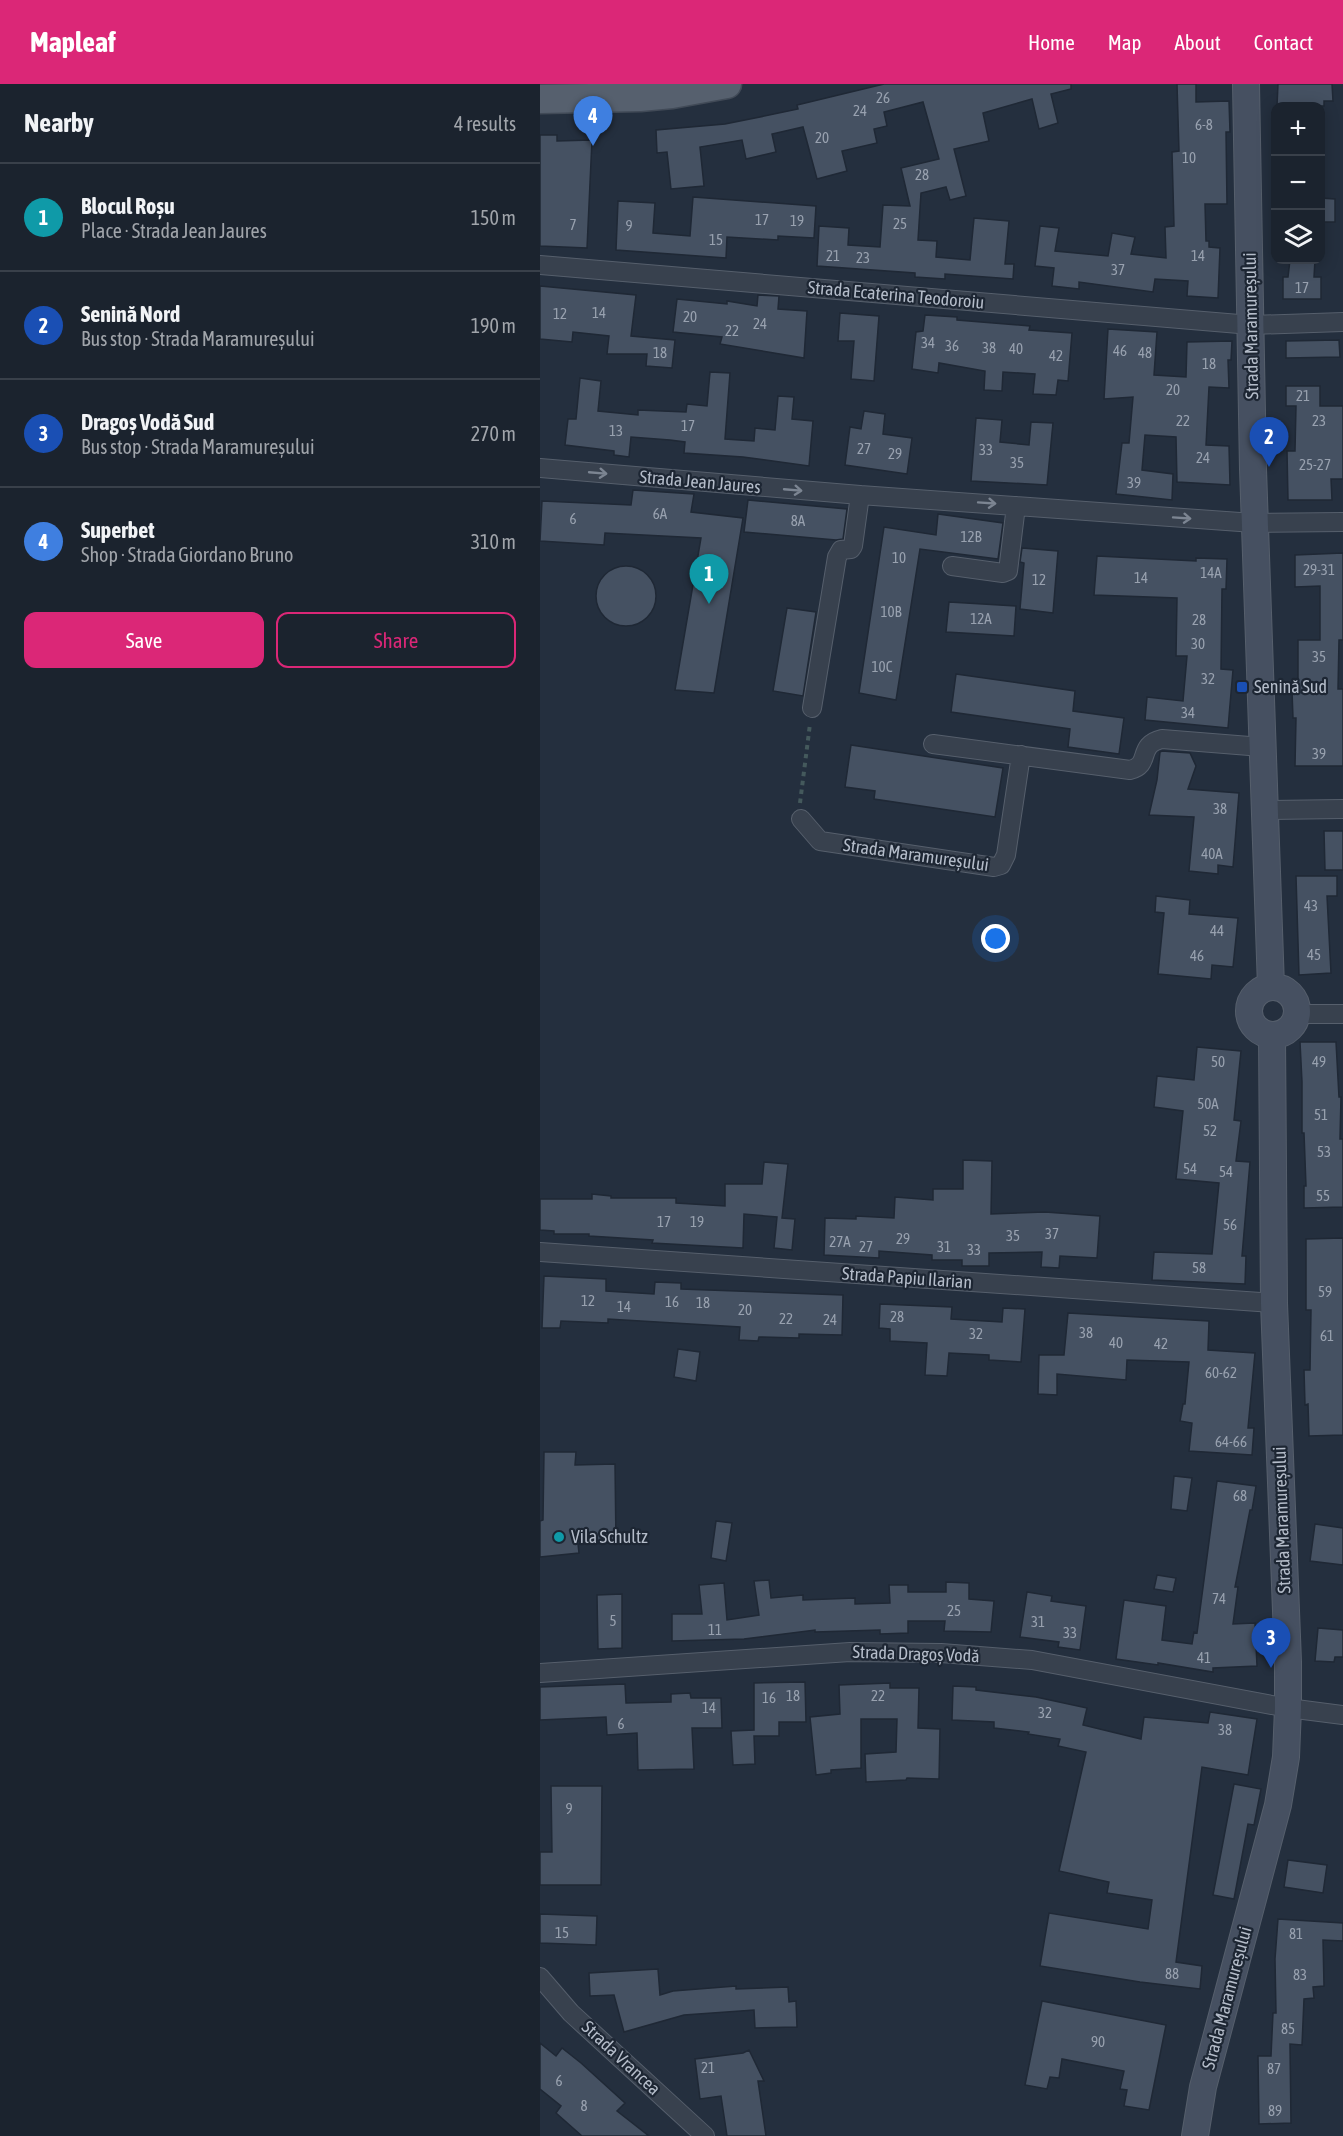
<!DOCTYPE html>
<meta charset="utf-8">
<style>
:root{--surface:#1b232e;--page:#242b36;--text:#f1f3f6;--muted:#a0a4aa;--line:#39404a;--accent:#db2777}
body{margin:0;font-family:"Asap Condensed",sans-serif;background:var(--page);color:var(--text)}
.controls{position:absolute;right:18px;top:18px;display:grid;overflow:hidden;border-radius:12px;box-shadow:0 3px 15px #0003}
.controls button{width:54px;height:54px;display:grid;place-items:center;padding:0;border:0;border-bottom:2px solid var(--line);background:var(--surface);color:var(--text);font:30px sans-serif}
.you{position:absolute;left:456px;top:855px;width:21px;height:21px;margin:-15px;border:4px solid #fff;border-radius:50%;background:#1a73e8;box-shadow:0 0 0 9px #1a73e833}
.badge{display:grid;place-items:center;width:39px;height:39px;border-radius:50%;background:var(--accent);color:#fff;font-size:20px;font-weight:700}
.pin{position:absolute;translate:-50% -50px;filter:drop-shadow(0 2px 3px #0008)}
.pin::after{content:'';position:absolute;top:32px;width:21px;height:18px;background:inherit;clip-path:polygon(0 0,100% 0,50% 100%)}
.list{margin:0;padding:0;list-style:none}
h2{display:flex;justify-content:space-between;align-items:center;height:78px;margin:0;padding:0 24px;font-size:26px}
h2 small{font-size:20px;font-weight:400;color:var(--muted)}
.list li{display:grid;grid-template-columns:39px 1fr auto;gap:18px;align-items:center;box-sizing:border-box;height:108px;padding:0 24px;border-top:2px solid var(--line)}
.list b{display:block;font-size:22px;white-space:nowrap}
.list p{margin:0;font-size:20px;white-space:nowrap;color:var(--muted)}
.list em{font-size:20px;font-style:normal;color:var(--muted)}
.actions{display:flex;gap:12px;padding:18px 24px}
.actions a{flex:1;padding:14px 0;border:2px solid var(--accent);border-radius:12px;text-align:center;font-size:21px;color:var(--accent)}
.actions .main{background:var(--accent);color:#fff}
.icon{flex:none;width:33px;height:33px;fill:none;stroke:currentColor;stroke-width:2;stroke-linecap:round;stroke-linejoin:round}
.map{position:relative;flex:none;width:803px;height:2052px;overflow:hidden}
header{display:flex;align-items:center;gap:36px;box-sizing:border-box;height:84px;padding:0 30px;background:var(--accent);color:#fff}
header strong{font-size:28px}
nav{display:flex;gap:33px;margin-inline-start:auto;font-size:21px}
main{display:flex}
aside{flex:1;background:var(--surface)}
.map>svg:first-child{display:block}
.building{fill:#455162;stroke:#1f2835;stroke-width:1.5}
.lines{fill:none;stroke-linecap:round;stroke-linejoin:round}
.minor-casing{stroke:#565f6c;stroke-width:20}
.secondary-casing{stroke:#565f6c;stroke-width:28}
.primary-casing{stroke:#414a57;stroke-width:31}
.path{stroke:#44595c;stroke-width:4;stroke-dasharray:4.5 4.5;stroke-linecap:butt}
.minor{stroke:#38414e;stroke-width:18}
.secondary{stroke:#465061;stroke-width:26}
.primary{stroke:#56606e;stroke-width:28}
.oneway{stroke:#7c8592}
.transit-dot{fill:#1a4fb4;stroke:#1d2633;stroke-width:2}
.culture-dot{fill:#0f9aa8;stroke:#1d2633;stroke-width:2}
.labels{text-anchor:middle;stroke-width:4.5;stroke-linejoin:round;paint-order:stroke}
.number-label{font-size:15px;fill:#98a1af}
.street-label{font-size:18px;fill:#b4bcc9;stroke:#1d2633}
.poi-label{font-size:18px;fill:#b4bcc9;stroke:#1d2633;text-anchor:start}
</style>
<header>
<strong>Mapleaf</strong>
<nav><a>Home</a><a>Map</a><a>About</a><a>Contact</a></nav>
</header>
<main>
<aside>
<h2>Nearby<small>4 results</small></h2>
<ul class="list">
<li><span class="badge" style="background:#0f9aa8">1</span><div><b>Blocul Roșu</b><p>Place · Strada Jean Jaures</p></div><em>150 m</em></li>
<li><span class="badge" style="background:#1a4fb4">2</span><div><b>Senină Nord</b><p>Bus stop · Strada Maramureșului</p></div><em>190 m</em></li>
<li><span class="badge" style="background:#1a4fb4">3</span><div><b>Dragoș Vodă Sud</b><p>Bus stop · Strada Maramureșului</p></div><em>270 m</em></li>
<li><span class="badge" style="background:#3f7fe0">4</span><div><b>Superbet</b><p>Shop · Strada Giordano Bruno</p></div><em>310 m</em></li>
</ul>
<div class="actions"><a class="main">Save</a><a>Share</a></div>
</aside>
<div class="map">
<svg width="803" height="2052" viewBox="0 0 803 2052">
<rect width="100%" height="100%" fill="#242f3e"/>
<path class="building" d="M344,0H531V5L511,10L518,39L499,45L492,15L443,29L449,57L414,65L426,112L410,116L406,103L381,109L378,156L397,157L396,173L430,176L434,134L469,137L465,180H474L473,195L405,190V195L375,193V189L277,182L279,142L309,144L308,161L340,163L343,121L370,122L361,84L399,75L383,18L344,28L347,42L334,45L337,59L302,67L307,87L277,95L263,43L232,50L236,68L206,75L202,56L160,63L164,102L131,105L127,68L117,69L116,46L185,40L215,34L258,25L257,21Z
M637,0H656V18L689,17L690,48H686L687,120H665L666,157H669V163L680,164L678,214L647,212L648,197L615,195L613,208L539,198V205L512,202L514,184L495,182L500,142L519,144L515,167L568,172L572,149L595,153L591,170L626,174L625,143L634,142L632,68L639,67Z
M738,0H792L793,17H784V22H737Z
M0,51H17V57L52,56L47,164L0,162Z
M153,113L276,122L274,154L238,152V156L187,153L186,174L76,166L78,117L115,119L113,149L150,152Z
M780,114L795,115V138H780Z
M750,176H775L774,193H781V215H743V193H748Z
M0,202L96,211L91,252L135,256L132,284L106,282L107,270H67L69,252L33,248L32,258L0,255Z
M218,211L239,212L238,225L267,227L264,274L180,260L182,253L133,248L137,215L187,220V217L217,222Z
M300,229L339,232L334,297L311,295L314,257H298Z
M385,231L417,233V236L490,242L489,246L532,249L528,297L518,296L516,311L493,310L495,290L463,288L462,307L444,306L445,287L399,279L398,289L372,285L376,248L383,247Z
M568,245L617,248L614,291L646,293L647,258L692,257L691,276H688L689,304L669,303L666,361L689,362L690,401L637,398L636,353L605,351L602,386L633,390L632,416L576,410L582,359H589L593,313L564,315Z
M799,256L800,273L746,274V257Z
M170,288L190,289L185,355L214,357L215,344L235,346L238,312L254,313L252,335L273,337L269,382L203,373L144,369L145,358L130,356L91,353L89,373L74,371V367L25,361L28,335H36L40,294L61,297L58,327L98,331V326L146,328L147,320L167,322Z
M746,302H780V322H803V395H791L792,416H748L747,367H755L756,322H746Z
M324,327L345,330L343,350L372,354L367,390L305,381L310,343L321,345Z
M436,334L462,336L460,358L489,361L491,338L513,339L507,401L431,397Z
M93,406L154,410L151,428L203,434L174,609L135,606L161,454L65,449L64,461L0,457L2,417L91,421Z
M208,416L307,425L303,455L296,456L204,448Z
M398,430L463,439L458,475L380,465L356,616L319,609L344,443L396,451Z
M482,464L518,467L513,529L480,525L484,479L480,478Z
M803,469V556H799L798,605H803V682H755L756,634H753L752,607H758V556H780V502L755,503V471Z
M557,472L656,477V474L687,475L686,505H682L681,585L693,586L688,644L605,636L607,613L643,617L647,572H636L637,514L554,511Z
M56 512a30 30 0 1 1 60 0a30 30 0 1 1-60 0Z
M409,518L476,522L474,552L406,548Z
M247,524L276,528L263,612L233,607Z
M416,590L535,607L533,627L584,634L579,670L528,663L530,645L411,628Z
M311,661L463,684L455,733L334,715L335,707L305,703Z
M622,667L650,669L656,682L648,705L699,709L693,783L678,781V790L649,787L654,733L609,731L617,696L620,668Z
M784,747H803V786H785Z
M756,792H797V812H787L791,889L759,891Z
M616,812L650,816L649,830L698,834L693,883L672,881L671,895L618,890L624,829L615,828Z
M760,958H796L799,1013H801L800,1055H803V1123L764,1124V1102H766L764,1049H762V998Z
M657,963L701,967L694,1036L701,1037L696,1077L710,1078L702,1172H706L705,1200L612,1196L614,1168L672,1170L679,1099L636,1095L643,1027L614,1023L617,992L654,996Z
M423,1076L452,1077L451,1130L505,1128L560,1132L557,1174L520,1172L519,1184L501,1183L502,1168L449,1169V1182H422V1176H392V1171L339,1167V1174L284,1171L285,1134L316,1135V1132L354,1134L355,1113L393,1116V1105H423Z
M224,1078L248,1080L242,1134L255,1135L252,1166L234,1164L237,1133L204,1130L203,1164L112,1159L113,1156L49,1152V1150H14V1147L0,1146V1115H52V1110L71,1112V1114H136V1119L185,1122V1100H222Z
M803,1154V1351L769,1352L768,1320L765,1321L764,1286H770L771,1226H766V1155Z
M4,1192L66,1195V1207L114,1210L115,1198L141,1199V1205L303,1211L302,1251L259,1250V1254L219,1253L218,1257L199,1256L200,1243L68,1235V1239L21,1237L20,1244H2Z
M340,1220L412,1223L411,1235L462,1238L463,1224L485,1225L481,1278L449,1276V1271L409,1269L407,1292L385,1291L387,1259L350,1257V1245L339,1244Z
M528,1229L669,1237L668,1266L715,1269L708,1344H714L712,1371L649,1367L652,1339L640,1337L643,1320H645L649,1278L587,1276L586,1296L517,1290V1311L498,1310L499,1271H524Z
M138,1265L160,1268L156,1297L134,1293Z
M4,1368H36L35,1381L75,1380L76,1459L38,1460L39,1469L0,1473V1437L3,1436Z
M634,1392L652,1394L647,1427L631,1425Z
M677,1397L716,1402L712,1426H710L695,1503H698L693,1540L715,1539L717,1582L673,1584V1588L618,1579V1581L576,1575L584,1516L626,1522L622,1556L652,1560L654,1548L657,1549Z
M176,1437L192,1439L186,1477L171,1474Z
M775,1440L803,1444V1481L770,1477Z
M617,1491L636,1494L633,1508L614,1505Z
M229,1496L231,1514L263,1511V1516L315,1514V1520L350,1519L349,1501H368V1508H406V1498L429,1499V1515L454,1517L451,1548L404,1547L405,1537H368V1549L340,1550V1546L275,1548V1546L204,1555L132,1557V1530H162L159,1501L184,1499L187,1536L219,1531L214,1497Z
M487,1508L512,1512L511,1517L546,1522L540,1566L518,1563L519,1558L480,1553Z
M82,1510V1564L58,1565L57,1511Z
M778,1544L803,1546V1573H795L794,1578L775,1577Z
M265,1598L266,1638H239V1652H214L215,1680L193,1681L191,1647L214,1646V1599Z
M350,1599V1604H379L378,1644L400,1645L399,1695L367,1694L366,1696L326,1698L325,1670L356,1668L357,1635H321V1684L291,1686V1689L276,1691L270,1633L300,1630L299,1601Z
M85,1600L86,1619L131,1618V1610L150,1609L151,1614H181L182,1644H152L154,1685L98,1686L97,1649L67,1651L66,1633L0,1636V1603Z
M413,1602L436,1603V1606L496,1613L547,1624L543,1641L601,1655L604,1633L668,1639L670,1628L717,1635L708,1691L662,1683L636,1878L662,1882L660,1905L600,1898L500,1882L509,1829L608,1845L612,1816L567,1809L569,1798L519,1787L546,1668L518,1662L520,1655L488,1650L489,1648L454,1644V1638L412,1636Z
M694,1700L721,1705L714,1741L708,1740L694,1815L673,1811Z
M11,1702H62L61,1801H0V1768H12Z
M748,1776L787,1781L783,1809L744,1803Z
M0,1830L57,1832L56,1861L0,1859Z
M738,1835L803,1839V1857L783,1856L784,1902L773,1903L774,1914L764,1915L762,1961L750,1960L751,2039L719,2040L718,1972H731L733,1929H736L735,1875Z
M118,1885L120,1911L133,1907L196,1902V1905L248,1903L249,1918L256,1917L257,1943L215,1944L214,1926L144,1931L84,1948L74,1911L50,1912L49,1889Z
M502,1917L626,1941L609,2026L584,2022L587,2006L580,2005L584,1987L522,1975L519,1994L510,1993L507,2005L485,2001Z
M0,1959L16,1972L22,1964L41,1979L85,2019L77,2027L109,2052H42L16,2029L21,2022L0,2005Z
M209,1966L224,1997H218L226,2052H187L181,2012L160,2015L155,1975L203,1969Z"/>
<g class="lines">
<defs>
<path id="minor" d="M0,181L711,241L803,238
M0,384L320,411L714,439L803,438
M412,482L463,489L468,487L476,422
M272,624L297,473L301,466L311,465L313,462L320,411
M393,660L590,686C612,681 596,661 622,655L722,663
M724,726L803,725
M261,735L280,757L454,783L461,781L466,771L481,671
M758,930H803
M0,1168L734,1219
M0,1589L310,1568L401,1569L492,1576L748,1624L803,1631
M0,1893L31,1929L165,2052"/>
<path id="secondary" d="M706,0L713,385L731,903
M709 927a24 24 0 1 1 48 0a24 24 0 1 1-48 0Z
M655,2052L663,2003L738,1721L746,1673L748,1624V1578L734,1219L732,952"/>
<path id="primary" d="M0,15L100,13L132,10L187,0"/>
</defs>
<use href="#minor" class="minor-casing"/>
<use href="#secondary" class="secondary-casing"/>
<use href="#primary" class="primary-casing"/>
<path class="path" d="M260,719L270,640"/>
<use href="#minor" class="minor"/>
<use href="#secondary" class="secondary"/>
<use href="#primary" class="primary"/>
</g>
<defs><path id="oneway-shaft" d="M-6 0H5M1.5-3L5.5 0L1.5 3" fill="none" stroke-width="1.6" stroke-linecap="round" stroke-linejoin="round" transform="scale(1.5)"/></defs>
<g class="oneway">
<use href="#oneway-shaft" transform="translate(58 389) rotate(5)"/>
<use href="#oneway-shaft" transform="translate(253 406) rotate(5)"/>
<use href="#oneway-shaft" transform="translate(447 419) rotate(4)"/>
<use href="#oneway-shaft" transform="translate(642 434) rotate(4)"/>
</g>
<rect class="transit-dot" x="696" y="597" width="12" height="12" rx="3"/>
<circle class="culture-dot" cx="19" cy="1453" r="6"/>
<g class="labels">
<g class="number-label">
<text x="343" y="19">26</text>
<text x="320" y="32">24</text>
<text x="664" y="46">6-8</text>
<text x="282" y="59">20</text>
<text x="649" y="79">10</text>
<text x="382" y="96">28</text>
<text x="222" y="141">17</text>
<text x="257" y="142">19</text>
<text x="360" y="145">25</text>
<text x="33" y="146">7</text>
<text x="89" y="147">9</text>
<text x="176" y="161">15</text>
<text x="293" y="177">21</text>
<text x="658" y="177">14</text>
<text x="323" y="179">23</text>
<text x="578" y="191">37</text>
<text x="762" y="209">17</text>
<text x="59" y="234">14</text>
<text x="20" y="235">12</text>
<text x="150" y="238">20</text>
<text x="220" y="245">24</text>
<text x="192" y="252">22</text>
<text x="388" y="264">34</text>
<text x="412" y="267">36</text>
<text x="449" y="269">38</text>
<text x="476" y="270">40</text>
<text x="580" y="272">46</text>
<text x="120" y="274">18</text>
<text x="605" y="274">48</text>
<text x="516" y="277">42</text>
<text x="669" y="285">18</text>
<text x="633" y="311">20</text>
<text x="763" y="317">21</text>
<text x="643" y="342">22</text>
<text x="779" y="342">23</text>
<text x="148" y="347">17</text>
<text x="76" y="352">13</text>
<text x="324" y="370">27</text>
<text x="446" y="371">33</text>
<text x="355" y="375">29</text>
<text x="663" y="379">24</text>
<text x="477" y="384">35</text>
<text x="775" y="386">25-27</text>
<text x="594" y="404">39</text>
<text x="120" y="435">6A</text>
<text x="33" y="440">6</text>
<text x="258" y="442">8A</text>
<text x="431" y="458">12B</text>
<text x="359" y="479">10</text>
<text x="779" y="491">29-31</text>
<text x="671" y="494">14A</text>
<text x="601" y="499">14</text>
<text x="499" y="501">12</text>
<text x="351" y="533">10B</text>
<text x="441" y="540">12A</text>
<text x="659" y="541">28</text>
<text x="658" y="565">30</text>
<text x="779" y="578">35</text>
<text x="342" y="588">10C</text>
<text x="668" y="600">32</text>
<text x="648" y="634">34</text>
<text x="779" y="675">39</text>
<text x="680" y="730">38</text>
<text x="672" y="775">40A</text>
<text x="771" y="827">43</text>
<text x="677" y="852">44</text>
<text x="774" y="876">45</text>
<text x="657" y="877">46</text>
<text x="678" y="983">50</text>
<text x="779" y="983">49</text>
<text x="668" y="1025">50A</text>
<text x="781" y="1036">51</text>
<text x="670" y="1052">52</text>
<text x="784" y="1073">53</text>
<text x="650" y="1090">54</text>
<text x="686" y="1093">54</text>
<text x="783" y="1117">55</text>
<text x="124" y="1143">17</text>
<text x="157" y="1143">19</text>
<text x="690" y="1146">56</text>
<text x="512" y="1155">37</text>
<text x="473" y="1157">35</text>
<text x="363" y="1160">29</text>
<text x="300" y="1163">27A</text>
<text x="326" y="1168">27</text>
<text x="404" y="1168">31</text>
<text x="434" y="1171">33</text>
<text x="659" y="1189">58</text>
<text x="785" y="1213">59</text>
<text x="48" y="1222">12</text>
<text x="132" y="1223">16</text>
<text x="163" y="1224">18</text>
<text x="84" y="1228">14</text>
<text x="205" y="1231">20</text>
<text x="357" y="1238">28</text>
<text x="246" y="1240">22</text>
<text x="290" y="1241">24</text>
<text x="546" y="1254">38</text>
<text x="436" y="1255">32</text>
<text x="787" y="1257">61</text>
<text x="576" y="1264">40</text>
<text x="621" y="1265">42</text>
<text x="681" y="1294">60-62</text>
<text x="691" y="1363">64-66</text>
<text x="700" y="1417">68</text>
<text x="679" y="1520">74</text>
<text x="414" y="1532">25</text>
<text x="73" y="1542">5</text>
<text x="498" y="1543">31</text>
<text x="175" y="1551">11</text>
<text x="530" y="1554">33</text>
<text x="664" y="1579">41</text>
<text x="253" y="1617">18</text>
<text x="338" y="1617">22</text>
<text x="229" y="1619">16</text>
<text x="169" y="1629">14</text>
<text x="505" y="1634">32</text>
<text x="81" y="1645">6</text>
<text x="685" y="1651">38</text>
<text x="29" y="1730">9</text>
<text x="22" y="1854">15</text>
<text x="756" y="1855">81</text>
<text x="632" y="1895">88</text>
<text x="760" y="1896">83</text>
<text x="748" y="1950">85</text>
<text x="558" y="1963">90</text>
<text x="168" y="1989">21</text>
<text x="734" y="1990">87</text>
<text x="19" y="2002">6</text>
<text x="44" y="2027">8</text>
<text x="735" y="2032">89</text>
</g>
<g class="street-label">
<text transform="translate(356 211) rotate(5)" y="6">Strada Ecaterina Teodoroiu</text>
<text transform="translate(711 242) rotate(-91)" y="6">Strada Maramureșului</text>
<text transform="translate(160 398) rotate(5)" y="6">Strada Jean Jaures</text>
<text transform="translate(376 771) rotate(8)" y="6">Strada Maramureșului</text>
<text transform="translate(367 1194) rotate(4)" y="6">Strada Papiu Ilarian</text>
<text transform="translate(742 1436) rotate(-92)" y="6">Strada Maramureșului</text>
<text transform="translate(376 1570) rotate(2)" y="6">Strada Dragoș Vodă</text>
<text transform="translate(687 1914) rotate(-75)" y="6">Strada Maramureșului</text>
<text transform="translate(81 1974) rotate(43)" y="6">Strada Vrancea</text>
</g>
<g class="poi-label">
<text x="714" y="609">Senină Sud</text>
<text x="31" y="1459">Vila Schultz</text>
</g>
</g>
</svg>
<div class="controls">
<button>+</button>
<button>−</button>
<button><svg class="icon" aria-label="layers" viewBox="0 0 24 24"><path d="M12 4l9 5-9 5-9-5zM3 14l9 5 9-5"/></svg></button>
</div>
<div class="you"></div>
<div class="pin badge" style="left:169px;top:520px;background:#0f9aa8">1</div>
<div class="pin badge" style="left:729px;top:383px;background:#1a4fb4">2</div>
<div class="pin badge" style="left:731px;top:1584px;background:#1a4fb4">3</div>
<div class="pin badge" style="left:53px;top:62px;background:#3f7fe0">4</div>
</div>
</main>
